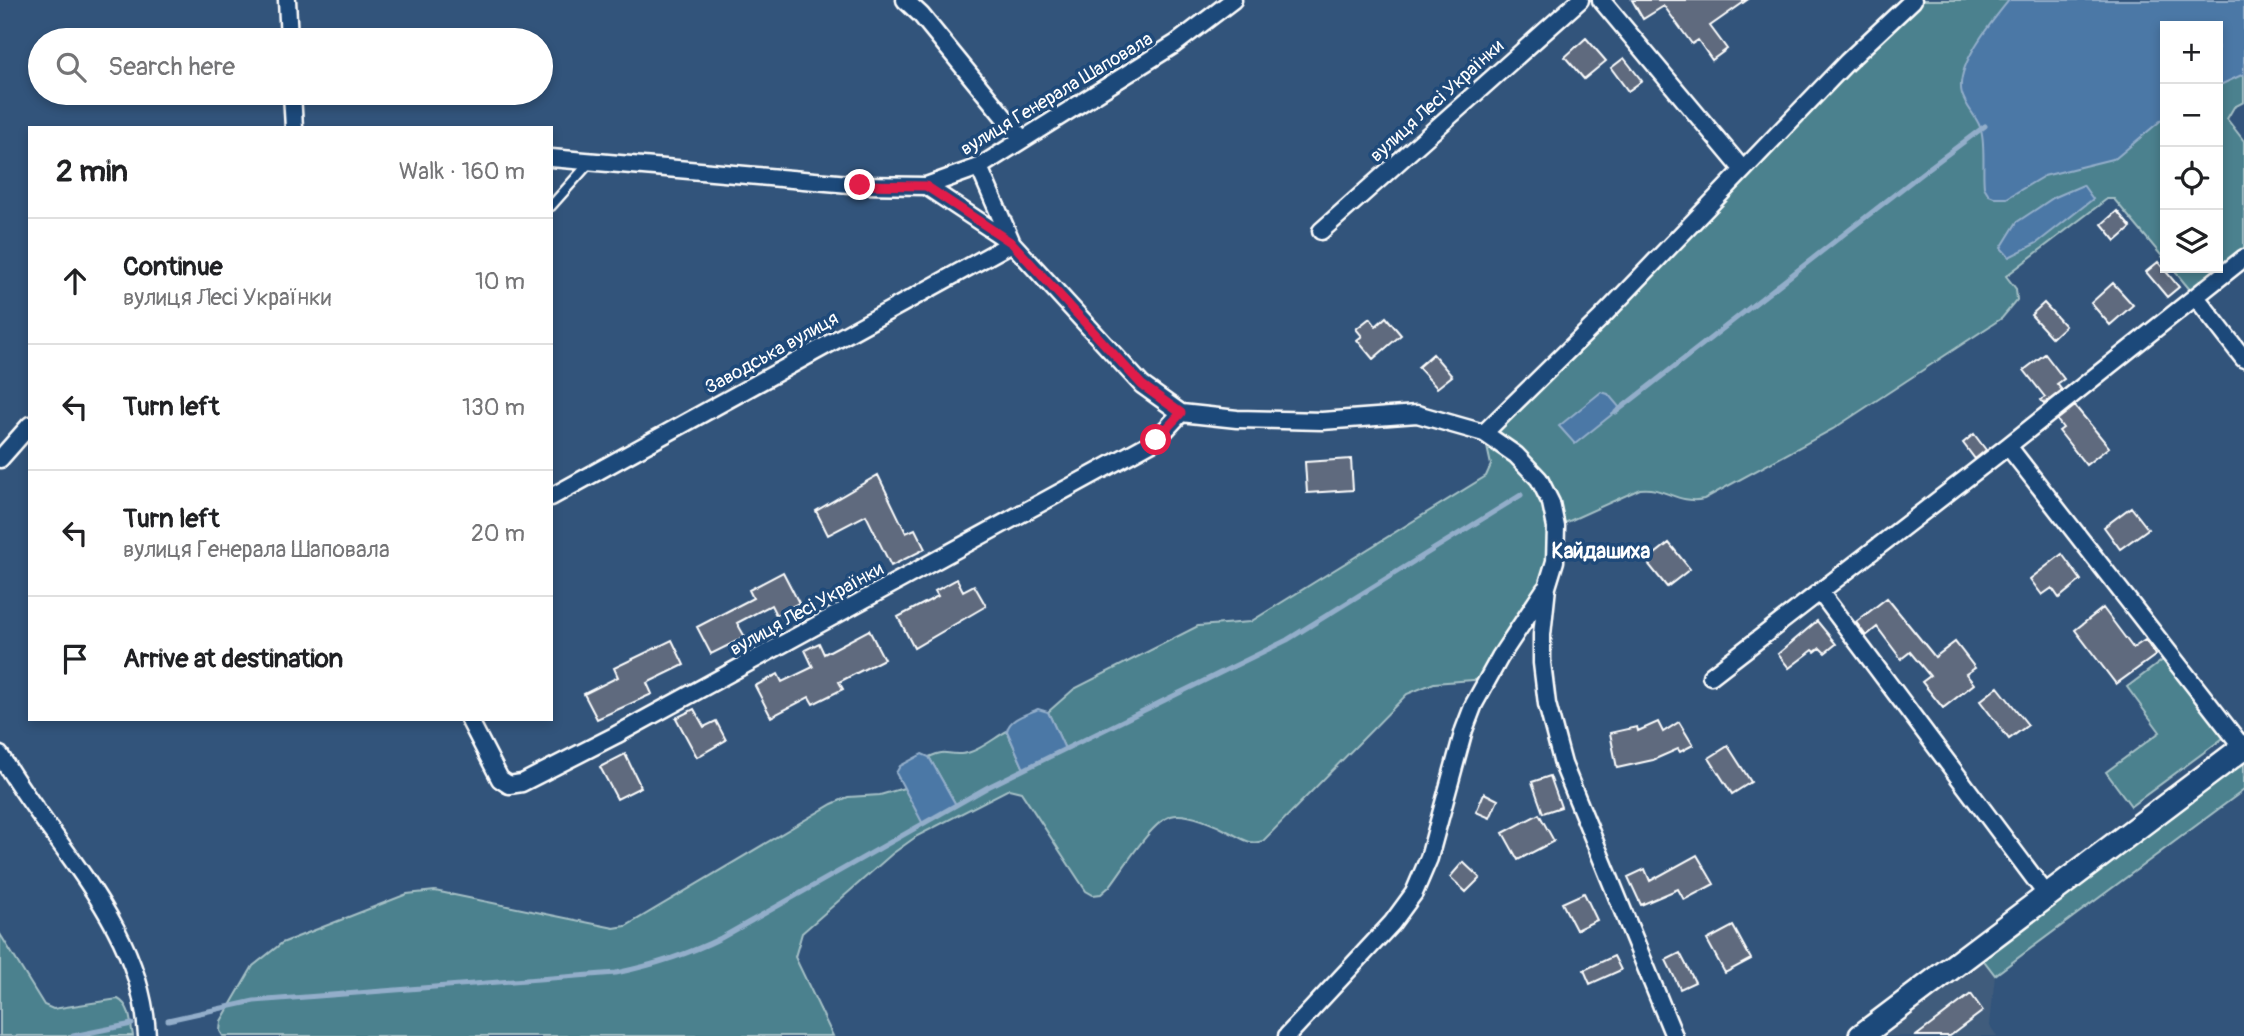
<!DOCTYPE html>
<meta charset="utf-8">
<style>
:root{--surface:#fff;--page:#f6f6f6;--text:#202124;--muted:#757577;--line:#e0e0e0}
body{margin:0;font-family:Pangolin,sans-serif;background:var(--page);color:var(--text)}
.controls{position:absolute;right:21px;top:21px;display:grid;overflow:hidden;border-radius:0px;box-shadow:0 4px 10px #0003}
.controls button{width:63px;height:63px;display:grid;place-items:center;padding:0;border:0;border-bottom:2px solid var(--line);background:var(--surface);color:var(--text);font:35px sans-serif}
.stop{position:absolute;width:21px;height:21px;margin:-16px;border:5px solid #e11d48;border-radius:50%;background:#fff}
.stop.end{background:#e11d48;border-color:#fff;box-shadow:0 2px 7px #0008}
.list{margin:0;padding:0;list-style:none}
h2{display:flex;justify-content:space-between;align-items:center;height:91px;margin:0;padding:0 28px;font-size:30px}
h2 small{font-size:23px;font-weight:400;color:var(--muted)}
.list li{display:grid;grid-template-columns:46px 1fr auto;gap:21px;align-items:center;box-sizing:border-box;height:126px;padding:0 28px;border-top:2px solid var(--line)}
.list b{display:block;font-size:26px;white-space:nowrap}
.list p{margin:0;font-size:23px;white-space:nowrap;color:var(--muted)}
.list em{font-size:23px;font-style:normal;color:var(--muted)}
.icon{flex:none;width:38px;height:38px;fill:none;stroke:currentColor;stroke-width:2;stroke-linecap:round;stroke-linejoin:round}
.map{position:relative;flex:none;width:2244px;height:1036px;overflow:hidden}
.search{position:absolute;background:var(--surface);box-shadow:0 4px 10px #0003;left:28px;top:28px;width:525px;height:77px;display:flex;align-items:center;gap:18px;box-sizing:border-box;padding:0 24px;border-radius:38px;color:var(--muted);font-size:26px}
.panel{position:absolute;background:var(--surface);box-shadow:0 4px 10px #0003;left:28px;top:126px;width:525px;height:595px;border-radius:0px}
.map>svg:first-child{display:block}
.built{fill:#3f5b7c}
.green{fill:#4b818e;stroke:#a5c0c6;stroke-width:2}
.water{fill:#4b78a6;stroke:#93aeca;stroke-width:2}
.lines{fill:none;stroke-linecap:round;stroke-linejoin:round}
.stream{stroke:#93aeca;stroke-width:5}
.building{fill:#5e6b7e;stroke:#fff;stroke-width:2}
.lane-casing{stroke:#fff;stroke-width:13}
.street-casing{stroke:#fff;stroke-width:21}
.secondary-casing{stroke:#fff;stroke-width:28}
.lane{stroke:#1f4a7a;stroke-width:8}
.street{stroke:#1f4a7a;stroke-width:16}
.secondary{stroke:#1f4a7a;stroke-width:23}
.route{stroke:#e11d48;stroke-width:9}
.labels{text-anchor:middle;stroke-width:7;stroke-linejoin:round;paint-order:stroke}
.street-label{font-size:19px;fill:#fff;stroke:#1f4a7a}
.neighbourhood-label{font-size:21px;font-weight:bold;fill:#fff;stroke:#1f4a7a}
</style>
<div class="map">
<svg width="2244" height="1036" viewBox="0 0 2244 1036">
<rect width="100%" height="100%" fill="#32547b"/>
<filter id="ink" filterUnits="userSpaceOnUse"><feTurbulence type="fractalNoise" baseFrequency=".0143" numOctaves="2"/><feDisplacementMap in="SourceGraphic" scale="14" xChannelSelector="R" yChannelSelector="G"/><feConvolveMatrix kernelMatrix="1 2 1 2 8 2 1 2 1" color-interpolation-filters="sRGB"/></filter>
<g filter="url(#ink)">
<path class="built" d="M1975,949L1995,975L1990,1026L1997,1036H1861Z"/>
<path class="green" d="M1913,0H2244V102L2234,107L2227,119L2244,141V258L2196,297L2172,268H2218V26H2165V260L2114,199H2107L2006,276L2016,289L2017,300L2002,318L1833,429L1704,499C1678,505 1664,486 1640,489L1556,527L1555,561L1486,679L1434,683L1407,694L1263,841C1251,845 1244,840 1233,834C1219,826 1186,811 1171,816C1151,822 1124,868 1110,886L1101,894L1093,895L1086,891L1021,792L1009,789L917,836L892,854L802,933L795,957L833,1036H223L220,1031L221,1021L253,966L282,943L407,894L435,891L614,928L626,926L832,804L848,797L880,795L904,788L924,823L956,805L929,757C947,749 945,755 961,754C977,753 994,738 1007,731L1024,769L1065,749L1048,712L1074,689L1198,626L1250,622L1486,476L1491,465L1484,433Z
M2171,654L2230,733L2131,806L2106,772L2160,732L2127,687Z
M2244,747V790L1995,975L1975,949Z
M0,934L44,1005L53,1009L118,999C131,1006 130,1022 133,1036H0Z"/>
<path class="water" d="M2009,0H2244V74L2218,86V26H2165V117L2116,158L2044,176L2007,198H1996L1989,195L1984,187C1982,170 1986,142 1980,127C1976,116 1966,107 1962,94C1954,67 1992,21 2009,0Z
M2083,185L2093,199L2037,243L2009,257L2001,248L2017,222L2053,198Z
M1601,392L1608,394L1620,408L1575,444L1559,426Z
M1038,709L1048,712L1065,749L1024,769L1007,731C1009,718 1028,714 1038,709Z
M922,754L929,757L956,805L923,824L896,773L900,766Z"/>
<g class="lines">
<path class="stream" d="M1616,412L1921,174L1985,126
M168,1020L254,1001L616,973C654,965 687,955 721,938L988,787L1287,640L1521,495
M73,1036L132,1024"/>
</g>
<path class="building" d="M1632,0H1747L1710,26L1727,49L1712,60L1698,40L1692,44L1664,6L1643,19Z
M1586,38L1606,61L1584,79L1565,57Z
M1624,58L1642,81L1628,91L1611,68Z
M2117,211L2131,228L2116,241L2102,224Z
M2158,262L2179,287L2167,297L2146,272Z
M2113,283L2133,305L2110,325L2091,303Z
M2044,303L2065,326L2052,338L2031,315Z
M1386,317L1401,335L1373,359L1357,340L1362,336L1356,329L1370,318L1376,326Z
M1433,354L1452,376L1437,388L1418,367Z
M2045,354L2064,379L2057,384L2062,390L2044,404L2041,400L2045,397L2024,370Z
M2075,406L2109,447L2086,465L2059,431L2063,428L2057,420Z
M1974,434L1986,450L1975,459L1963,443Z
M1351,459L1353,490L1307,493L1305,462Z
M878,475L906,533L915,529L925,549L891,566L866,515L828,535L816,511Z
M2131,507L2148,529L2120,549L2104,527Z
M1669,543L1690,569L1667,587L1646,561Z
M2062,554L2081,580L2059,598L2052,588L2042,595L2030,579Z
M783,572L799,603L776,615L771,605L737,623L745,637L711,654L697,627L753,598L749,590Z
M957,579L963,591L974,585L986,606L914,648L898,617L938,596L935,591Z
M1887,598L1935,657L1955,642L1975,668L1966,674L1974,684L1943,708L1922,682L1930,676L1910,652L1901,659L1877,627L1866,636L1856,622Z
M2103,608L2133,648L2145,640L2156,655L2116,684L2075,630Z
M1817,621L1836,644L1825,653L1820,648L1815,652L1813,650L1789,668L1778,654Z
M869,630L884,659L839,682L843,689L813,704L809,697L771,717L755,686L778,674L782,682L813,667L805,650L819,643L824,654Z
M672,640L684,665L647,683L652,694L597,719L584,694L618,677L614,668Z
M1998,687L2028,725L2009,739L1980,701Z
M694,709L704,727L716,721L726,740L697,757L676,718Z
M1658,722L1663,732L1679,722L1693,745L1680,752L1678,749L1653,760L1617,768L1610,733L1637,727L1638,731Z
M1728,746L1751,782L1732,794L1709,758Z
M625,754L641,787L617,799L600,767Z
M1550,776L1561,807L1543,813L1532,782Z
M1484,793L1498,800L1490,818L1476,812Z
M1539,814L1554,841L1518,860L1503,833Z
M1697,855L1714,884L1684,900L1678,889L1641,905L1628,877L1645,869L1650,881Z
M1463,862L1480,878L1466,892L1450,877Z
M1584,893L1597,920L1576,930L1562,903Z
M1733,926L1751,959L1725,973L1707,940Z
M1680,953L1695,982L1680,989L1666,960Z
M1614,956L1621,970L1590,984L1584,970Z
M1971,994L1983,1011L1950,1036H1916Z"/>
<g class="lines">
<defs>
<path id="lane" d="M551,206L591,161"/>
<path id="street" d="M287,0L289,40
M905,0L921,15L1022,139
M1601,0L1743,170
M292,93L294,128
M551,158L861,185L926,186L979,167L1175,44L1233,0
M926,186L1012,243L1142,385L1181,413L1237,419L1322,421L1417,414L1484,433L1516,455L1539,479L1551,503L1556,527L1555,561L1547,587L1542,635V663L1547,704L1563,764L1674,1036
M1321,231L1580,0
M2196,297L2244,359
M1484,433L1600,319L1847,62L1913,0
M2008,446L2243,748
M0,459L30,425
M551,497L1012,243L979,167
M1820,592L2046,894
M1711,676L2008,446L2244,258
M469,719L500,779L509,785L522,783L616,735L1156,440L1181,413
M0,755C53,846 142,925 147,1036
M1287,1036L1392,923L1414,893L1429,858L1464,730L1474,704L1500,657L1545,589"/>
<path id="secondary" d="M1861,1036L2244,747"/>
</defs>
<use href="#lane" class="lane-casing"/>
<use href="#street" class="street-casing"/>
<use href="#secondary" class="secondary-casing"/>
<use href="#lane" class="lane"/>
<use href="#street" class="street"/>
<use href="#secondary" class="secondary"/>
</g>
</g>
<g class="lines" filter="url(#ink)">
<path class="route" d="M860,185L926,186L1012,243L1142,385L1181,413L1156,440"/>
</g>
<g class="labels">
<g class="street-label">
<text transform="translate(1056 93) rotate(-31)" y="7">вулиця Генерала Шаповала</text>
<text transform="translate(1436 100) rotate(-42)" y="7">вулиця Лесі Українки</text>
<text transform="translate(771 352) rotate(-29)" y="7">Заводська вулиця</text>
<text transform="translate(806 608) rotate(-29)" y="7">вулиця Лесі Українки</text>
</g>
<g class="neighbourhood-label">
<text x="1601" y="558">Кайдашиха</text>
</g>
</g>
</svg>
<div class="controls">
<button>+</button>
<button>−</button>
<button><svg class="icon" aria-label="locate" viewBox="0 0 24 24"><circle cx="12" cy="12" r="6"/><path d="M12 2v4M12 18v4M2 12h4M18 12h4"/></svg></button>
<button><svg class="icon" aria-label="layers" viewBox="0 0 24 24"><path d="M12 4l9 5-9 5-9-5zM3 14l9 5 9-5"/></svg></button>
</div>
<div class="stop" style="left:1156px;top:440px"></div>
<div class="stop end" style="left:860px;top:185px"></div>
<div class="search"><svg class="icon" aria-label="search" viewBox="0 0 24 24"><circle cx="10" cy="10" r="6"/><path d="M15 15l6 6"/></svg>Search here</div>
<section class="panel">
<h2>2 min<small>Walk · 160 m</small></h2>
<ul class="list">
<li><svg class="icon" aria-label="ahead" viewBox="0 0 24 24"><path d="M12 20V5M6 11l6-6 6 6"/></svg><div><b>Continue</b><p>вулиця Лесі Українки</p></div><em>10 m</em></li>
<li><svg class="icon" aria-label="left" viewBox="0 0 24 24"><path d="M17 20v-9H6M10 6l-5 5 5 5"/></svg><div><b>Turn left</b></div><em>130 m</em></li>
<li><svg class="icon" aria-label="left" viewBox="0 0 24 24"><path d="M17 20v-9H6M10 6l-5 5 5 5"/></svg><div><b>Turn left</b><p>вулиця Генерала Шаповала</p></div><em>20 m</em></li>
<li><svg class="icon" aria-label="arrive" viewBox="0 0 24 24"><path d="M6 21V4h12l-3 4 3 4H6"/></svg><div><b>Arrive at destination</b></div></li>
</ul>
</section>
</div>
